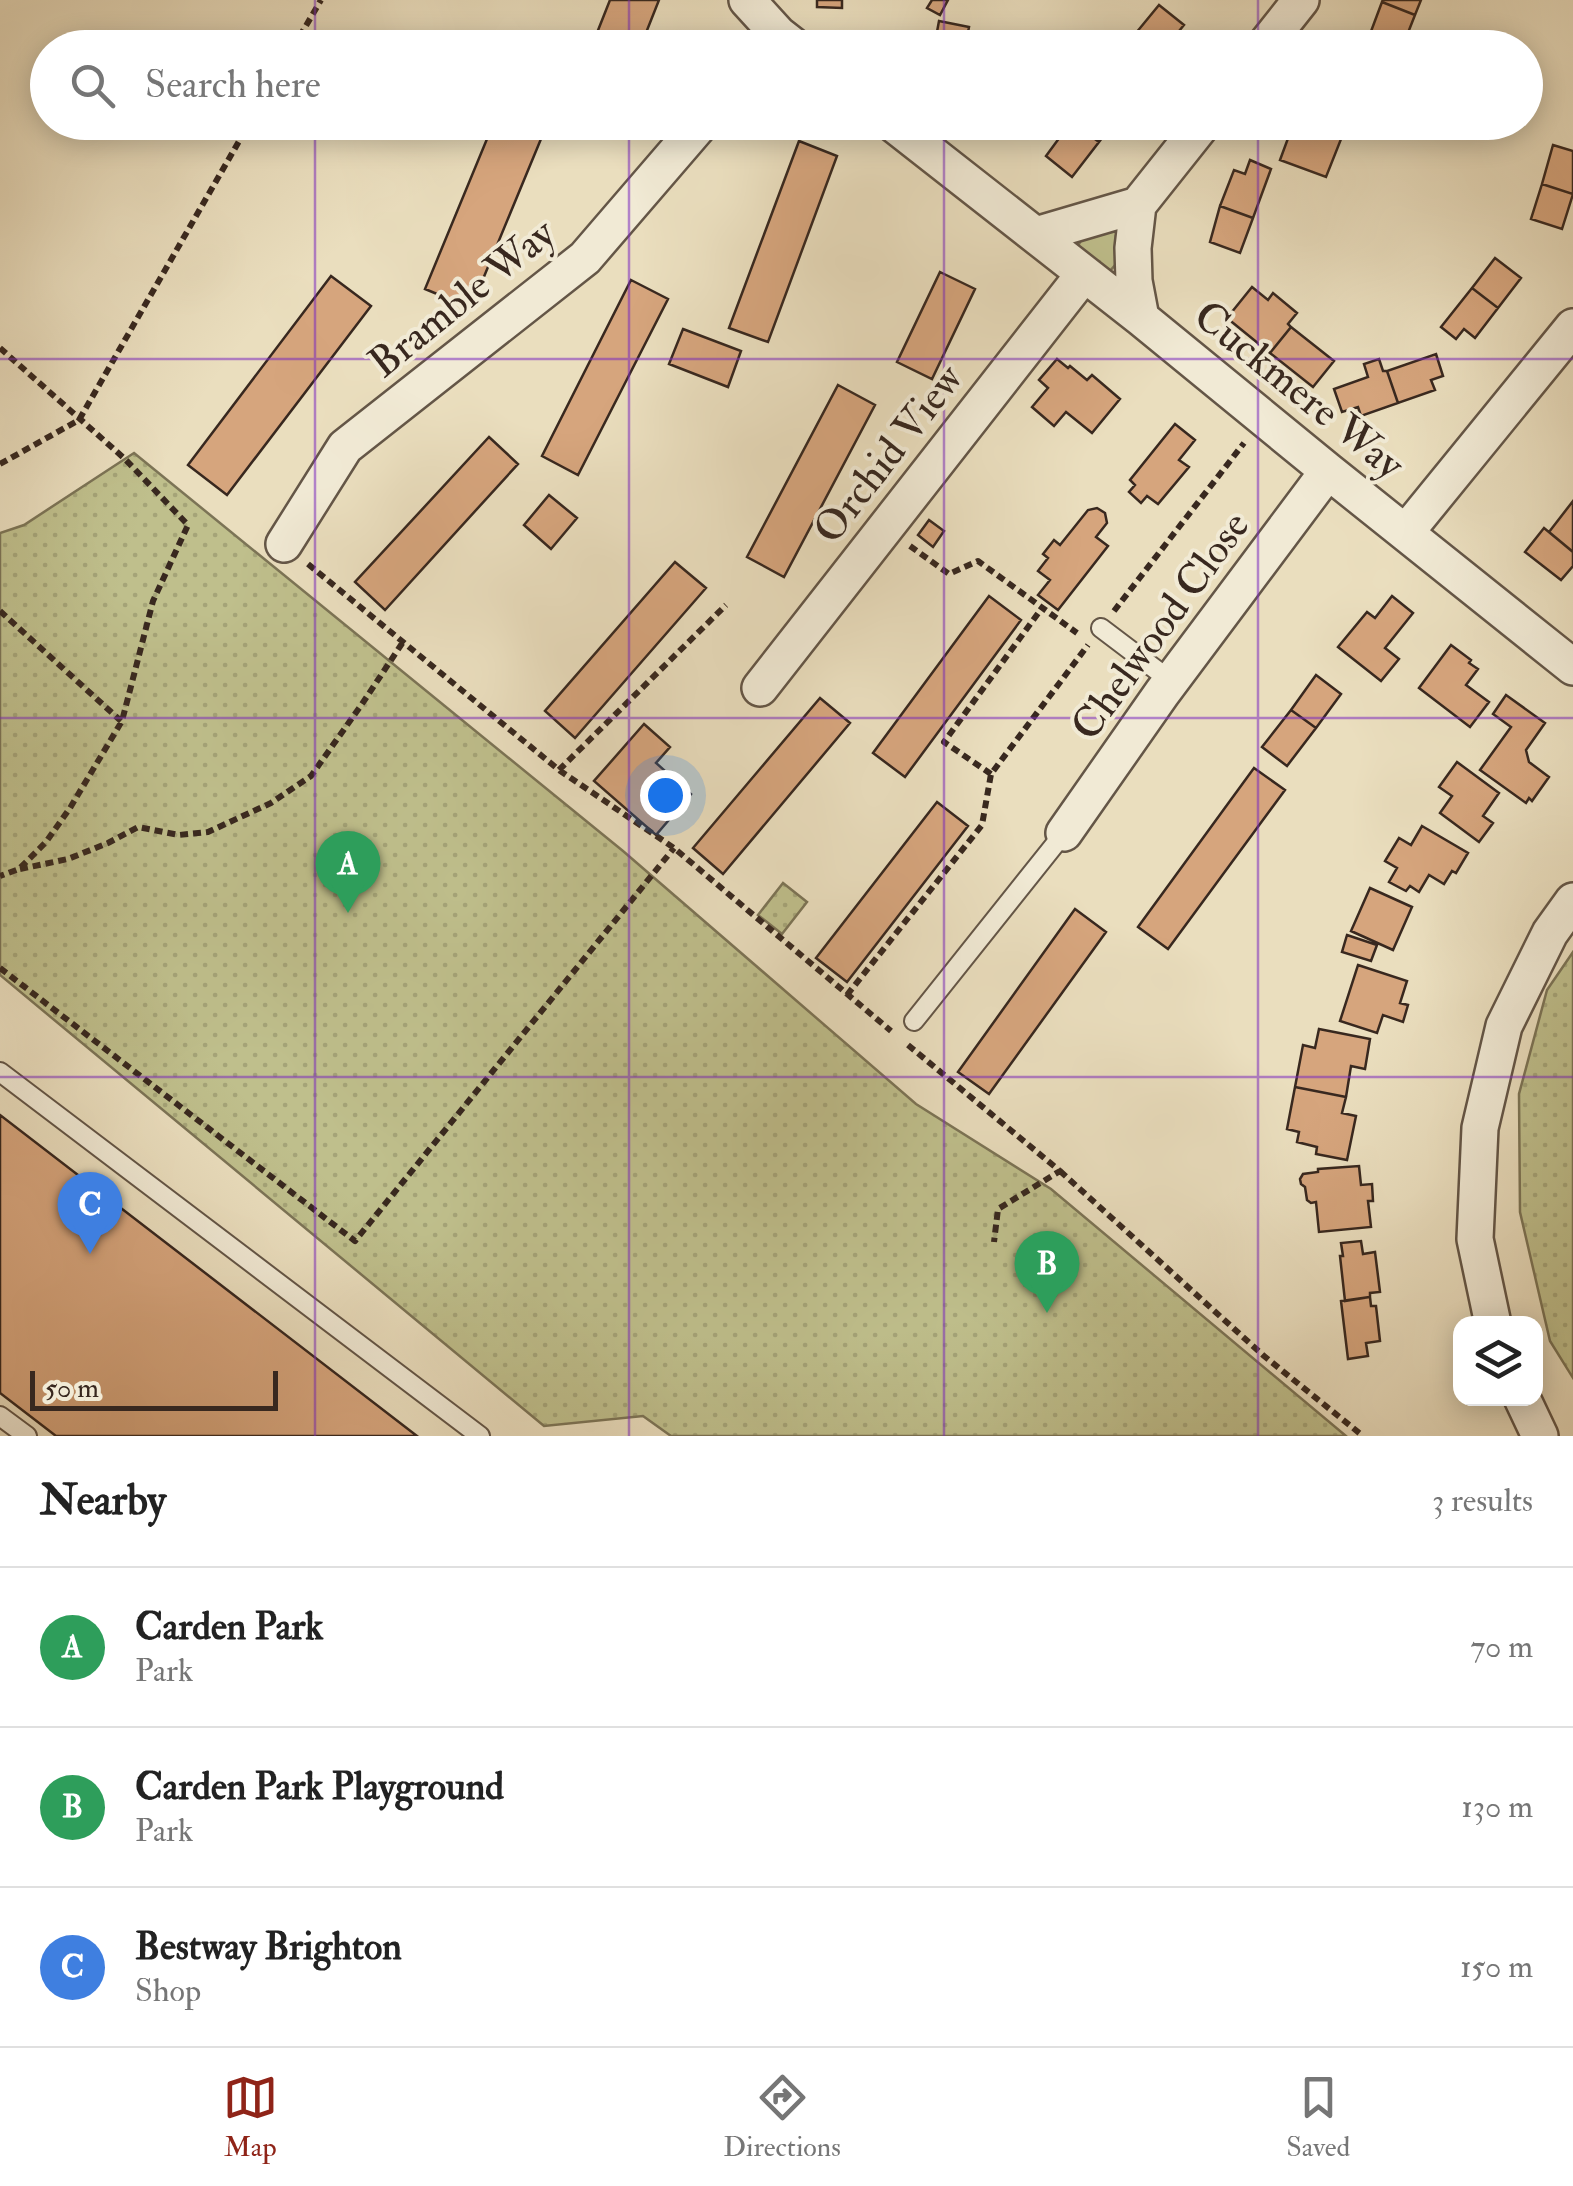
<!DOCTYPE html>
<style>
:root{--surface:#fff;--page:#f6f6f6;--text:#222;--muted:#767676;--line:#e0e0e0;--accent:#8f2418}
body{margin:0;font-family:"IM FELL Double Pica",serif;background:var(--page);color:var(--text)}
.controls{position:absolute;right:30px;bottom:30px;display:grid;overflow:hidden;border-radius:20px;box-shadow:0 5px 25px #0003}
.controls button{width:90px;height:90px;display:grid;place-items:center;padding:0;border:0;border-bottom:2px solid var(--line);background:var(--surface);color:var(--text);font:50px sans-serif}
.scale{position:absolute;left:30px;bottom:25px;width:248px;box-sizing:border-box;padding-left:10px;border:5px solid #38281f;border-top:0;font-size:28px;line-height:35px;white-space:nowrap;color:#38281f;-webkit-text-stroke:8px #f1ead5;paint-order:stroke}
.you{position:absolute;left:665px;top:795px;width:35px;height:35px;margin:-25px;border:8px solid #fff;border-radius:50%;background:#1a73e8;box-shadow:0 0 0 15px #1a73e833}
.badge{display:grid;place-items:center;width:65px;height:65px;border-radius:50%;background:var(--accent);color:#fff;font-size:32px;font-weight:700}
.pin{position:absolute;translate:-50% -82px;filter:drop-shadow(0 2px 5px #0008)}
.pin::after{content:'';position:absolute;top:52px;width:35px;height:30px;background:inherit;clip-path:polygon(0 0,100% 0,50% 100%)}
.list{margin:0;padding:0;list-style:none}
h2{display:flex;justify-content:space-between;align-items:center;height:130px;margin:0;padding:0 40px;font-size:42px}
h2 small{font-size:32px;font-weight:400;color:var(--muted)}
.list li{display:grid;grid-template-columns:65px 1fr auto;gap:30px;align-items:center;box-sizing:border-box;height:160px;padding:0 40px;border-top:2px solid var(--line)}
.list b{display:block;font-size:38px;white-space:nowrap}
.list p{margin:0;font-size:32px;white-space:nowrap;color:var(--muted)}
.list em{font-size:32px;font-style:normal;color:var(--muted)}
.icon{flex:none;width:55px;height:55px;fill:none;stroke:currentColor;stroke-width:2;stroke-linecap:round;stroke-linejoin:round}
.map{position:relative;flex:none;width:1573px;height:1436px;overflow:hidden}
.search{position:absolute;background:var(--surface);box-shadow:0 5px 25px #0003;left:30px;right:30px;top:30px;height:110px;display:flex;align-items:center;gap:25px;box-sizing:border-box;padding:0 35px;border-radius:55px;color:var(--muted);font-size:38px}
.sheet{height:610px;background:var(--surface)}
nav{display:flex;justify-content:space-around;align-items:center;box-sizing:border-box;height:140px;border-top:2px solid var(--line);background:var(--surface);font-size:28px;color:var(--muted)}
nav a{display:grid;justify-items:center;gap:5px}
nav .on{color:var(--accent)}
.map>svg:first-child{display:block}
.grass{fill:url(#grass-tufts);stroke:#7c7456;stroke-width:2.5}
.park{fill:url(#park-dots);stroke:#7c7456;stroke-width:2.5}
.building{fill:#d6a57d;stroke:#38281f;stroke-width:2.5}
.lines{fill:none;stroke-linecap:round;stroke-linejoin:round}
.lane-casing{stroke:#645647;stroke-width:22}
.street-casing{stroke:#645647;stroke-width:40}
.path{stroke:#38281f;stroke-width:6;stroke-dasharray:8 5;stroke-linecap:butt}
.lane{stroke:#f1ead5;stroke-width:18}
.street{stroke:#f1ead5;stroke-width:35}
.grid{fill:none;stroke:#7b2cbf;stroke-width:2.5;stroke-opacity:0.55}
.labels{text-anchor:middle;stroke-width:8;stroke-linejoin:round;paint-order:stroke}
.street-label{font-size:42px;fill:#38281f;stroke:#f1ead5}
</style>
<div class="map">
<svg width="1573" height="1436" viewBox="0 0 1573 1436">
<defs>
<pattern id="grass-tufts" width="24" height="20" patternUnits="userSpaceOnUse" patternTransform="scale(2.5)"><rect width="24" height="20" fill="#bfbf8c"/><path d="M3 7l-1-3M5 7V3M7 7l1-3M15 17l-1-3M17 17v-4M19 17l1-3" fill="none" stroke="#a5a478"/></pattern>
<pattern id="park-dots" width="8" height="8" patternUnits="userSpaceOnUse" patternTransform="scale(2.5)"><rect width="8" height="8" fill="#bfbf8c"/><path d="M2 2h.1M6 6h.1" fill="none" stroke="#a5a478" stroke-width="1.8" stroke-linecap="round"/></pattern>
</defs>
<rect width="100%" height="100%" fill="#eadebe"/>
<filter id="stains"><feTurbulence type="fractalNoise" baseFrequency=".002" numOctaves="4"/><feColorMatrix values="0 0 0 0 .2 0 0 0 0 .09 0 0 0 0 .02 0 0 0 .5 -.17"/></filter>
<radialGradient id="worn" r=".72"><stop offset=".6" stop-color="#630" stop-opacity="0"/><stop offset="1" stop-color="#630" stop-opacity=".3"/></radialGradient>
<path class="grass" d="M1118,227L1116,264L1109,272L1078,246L1084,235Z"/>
<path class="park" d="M134,453L623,851L916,1104L1051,1189L1346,1436H671L643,1416L544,1426L0,975V533L24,525Z
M783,883L807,902L782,934L758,915Z
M1573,952V1378L1550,1341L1520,1212L1519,1094L1547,990Z"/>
<path class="building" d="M610,0H659L640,48H591Z
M817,0H842V8L817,7Z
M932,0H948L940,15L927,8Z
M1383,0H1421L1415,15L1382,2Z
M1382,2L1415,15L1402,48H1380L1367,42Z
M1159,5L1184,25L1165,48H1141L1131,39Z
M939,21L969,27L965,48H934Z
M968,32L1009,41V45L1019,48H965Z
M494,122H548L471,308L425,289Z
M1071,122L1099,142L1072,177L1046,156Z
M1073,122H1114L1099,142Z
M1294,122L1347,124L1326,177L1280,160Z
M799,141L837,156L768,342L729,328Z
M1553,145L1573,151V194L1542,184Z
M1250,160L1271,169L1253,218L1220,206L1234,170L1245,174Z
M1542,184L1573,194L1562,229L1531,219Z
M1220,206L1253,218L1240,253L1210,242Z
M1495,258L1521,278L1498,308L1472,288Z
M940,272L975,289L932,379L897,362Z
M331,276L371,306L227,495L188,465Z
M631,280L668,299L578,475L542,456Z
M1252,287L1268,300L1273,293L1297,313L1288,324L1291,327L1270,353L1227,318Z
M1472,288L1498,308L1475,338L1464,329L1456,339L1441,327Z
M1291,327L1334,361L1313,387L1270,353Z
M683,329L741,351L728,387L669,364Z
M1436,354L1443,376L1431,380L1435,390L1398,403L1387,371Z
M1057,359L1068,368L1070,366L1087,380L1092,375L1120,399L1092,433L1066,412L1054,426L1032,407L1048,388L1039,380Z
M1379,359L1383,371H1387L1398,403L1361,416L1358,407L1342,412L1334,389L1368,377L1364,364Z
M838,385L875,405L784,577L747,557Z
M1175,424L1195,440L1179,460L1189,467L1158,504L1147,496L1141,503L1129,492L1135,485L1130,480Z
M489,437L518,464L385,610L355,582Z
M549,495L577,518L551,549L524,525Z
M1573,501V552L1549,532Z
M1097,508L1105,513L1107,523L1096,537L1108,546L1058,610L1038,595L1050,580L1038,571L1048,558L1043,554L1054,540L1060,545L1088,510Z
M929,520L944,531L933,547L918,535Z
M1544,528L1573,552V566L1561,580L1525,552Z
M675,562L706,588L575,738L545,711Z
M989,596L1021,620L905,777L873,753Z
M1392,596L1413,613L1385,648L1399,659L1381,681L1338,647L1367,612L1375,618Z
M1451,645L1471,660L1469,663L1478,669L1466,685L1489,702L1470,727L1419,688Z
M1316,675L1341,694L1316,728L1291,710Z
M1506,695L1545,723L1526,750L1529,762L1549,777L1532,801L1529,798L1526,803L1480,770L1511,727L1493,714Z
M820,698L850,723L723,874L693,848Z
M1291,710L1316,728L1287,766L1262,747Z
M644,724L670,747L656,763L691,794L656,835L594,781Z
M1457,762L1499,793L1483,816L1493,823L1479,842L1440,813L1452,796L1439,787Z
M1254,768L1285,790L1168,949L1138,927Z
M937,802L968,826L847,982L816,958Z
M1422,826L1468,853L1456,873L1452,871L1444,884L1429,875L1419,892L1410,886L1406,891L1389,882L1397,868L1385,861L1399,838L1411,845Z
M1370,888L1412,907L1393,950L1351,931Z
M1075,909L1106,932L989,1094L958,1072Z
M1347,935L1377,945L1371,961L1342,952Z
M1358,965L1407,981L1400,1003L1408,1005L1403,1022L1383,1015L1377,1033L1340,1021Z
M1319,1029L1370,1039L1365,1069L1351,1066L1346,1097L1295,1087L1303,1045L1315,1048Z
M1295,1087L1346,1097L1342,1113L1356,1116L1347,1160L1316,1154L1317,1147L1297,1142L1299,1132L1287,1129Z
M0,1115L417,1436H56L0,1393Z
M1359,1166L1361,1185L1372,1184L1373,1201H1368L1371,1227L1319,1232L1316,1202L1311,1203L1307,1200L1305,1187L1301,1184L1300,1179L1303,1174L1318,1172V1169Z
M1361,1241L1363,1254L1375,1252L1380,1292L1370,1293V1297L1345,1301L1340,1256H1343L1341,1243Z
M1370,1297L1371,1306H1376L1380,1341L1366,1343L1368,1356L1348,1359L1341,1301Z"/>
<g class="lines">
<defs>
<path id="lane" d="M1101,628L1171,681
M914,1021L1064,833
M0,1072L480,1436
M0,1416L27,1436"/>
<path id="street" d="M747,0L778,34L796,48
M1263,48L1301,0
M891,122L1141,318
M1204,122L1138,205L1133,248L1134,281L1141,318L1328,471L1573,667
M1036,235L1138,205
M1406,532L1573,327
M284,544L345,447L585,258L702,122
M760,688L1084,274
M1064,833L1162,693L1328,471
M1493,1324L1475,1239L1480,1128L1504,1026L1550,933L1573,901
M1522,1398L1540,1436"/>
</defs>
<use href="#lane" class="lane-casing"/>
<use href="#street" class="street-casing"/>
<path class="path" d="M293,48L321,0
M0,348L125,459L188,525L153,601L122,721L70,808L46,842L19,869L0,876
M0,464L79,420L250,122
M910,546L949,574L978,561L1077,633
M308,564L559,770L674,848L891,1031
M0,611L121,721
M1114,611L1244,443
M559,770L726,605
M991,774L944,742L1042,608
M20,869L68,859L108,843L138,827L179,835L208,832L271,803L311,776L362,704L403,642
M0,968L355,1241L674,848
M847,995L982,825L991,774L1088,645
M908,1045L1060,1171L998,1209L994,1242
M1060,1171L1264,1356L1363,1436"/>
<use href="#lane" class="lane"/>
<use href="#street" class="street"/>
</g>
<path class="grid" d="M315,0V48M629,0V48M944,0V48M1258,0V48M315,122V1436M629,122V1436M944,122V1436M1258,122V1436M0,359H1573M0,718H1573M0,1077H1573"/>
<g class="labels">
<g class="street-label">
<text transform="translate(461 297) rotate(-39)" y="15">Bramble Way</text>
<text transform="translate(1300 389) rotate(39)" y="15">Cuckmere Way</text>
<text transform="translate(887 453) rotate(-52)" y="15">Orchid View</text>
<text transform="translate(1159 625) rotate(-54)" y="15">Chelwood Close</text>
</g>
</g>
<rect width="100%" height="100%" filter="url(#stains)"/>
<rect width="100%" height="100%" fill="url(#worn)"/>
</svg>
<div class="controls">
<button><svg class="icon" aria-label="layers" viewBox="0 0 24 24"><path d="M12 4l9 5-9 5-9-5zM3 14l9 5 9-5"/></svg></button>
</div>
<div class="scale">50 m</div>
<div class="you"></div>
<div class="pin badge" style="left:348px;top:913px;background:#2e9e5b">A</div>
<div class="pin badge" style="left:1047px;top:1313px;background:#2e9e5b">B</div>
<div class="pin badge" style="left:90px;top:1254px;background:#3f7fe0">C</div>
<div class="search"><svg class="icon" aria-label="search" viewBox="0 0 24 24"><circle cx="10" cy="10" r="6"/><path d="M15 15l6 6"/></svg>Search here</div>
</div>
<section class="sheet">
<h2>Nearby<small>3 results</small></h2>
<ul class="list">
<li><span class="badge" style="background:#2e9e5b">A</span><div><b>Carden Park</b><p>Park</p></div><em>70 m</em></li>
<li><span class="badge" style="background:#2e9e5b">B</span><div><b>Carden Park Playground</b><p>Park</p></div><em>130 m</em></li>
<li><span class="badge" style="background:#3f7fe0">C</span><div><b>Bestway Brighton</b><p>Shop</p></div><em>150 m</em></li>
</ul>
</section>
<nav>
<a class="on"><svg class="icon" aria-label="map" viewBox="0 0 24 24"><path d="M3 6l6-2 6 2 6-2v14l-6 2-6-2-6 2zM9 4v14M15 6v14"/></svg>Map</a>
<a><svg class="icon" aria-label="directions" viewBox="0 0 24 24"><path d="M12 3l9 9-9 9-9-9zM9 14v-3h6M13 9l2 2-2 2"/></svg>Directions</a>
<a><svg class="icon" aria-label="saved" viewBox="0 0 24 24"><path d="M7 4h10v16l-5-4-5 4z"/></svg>Saved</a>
</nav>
